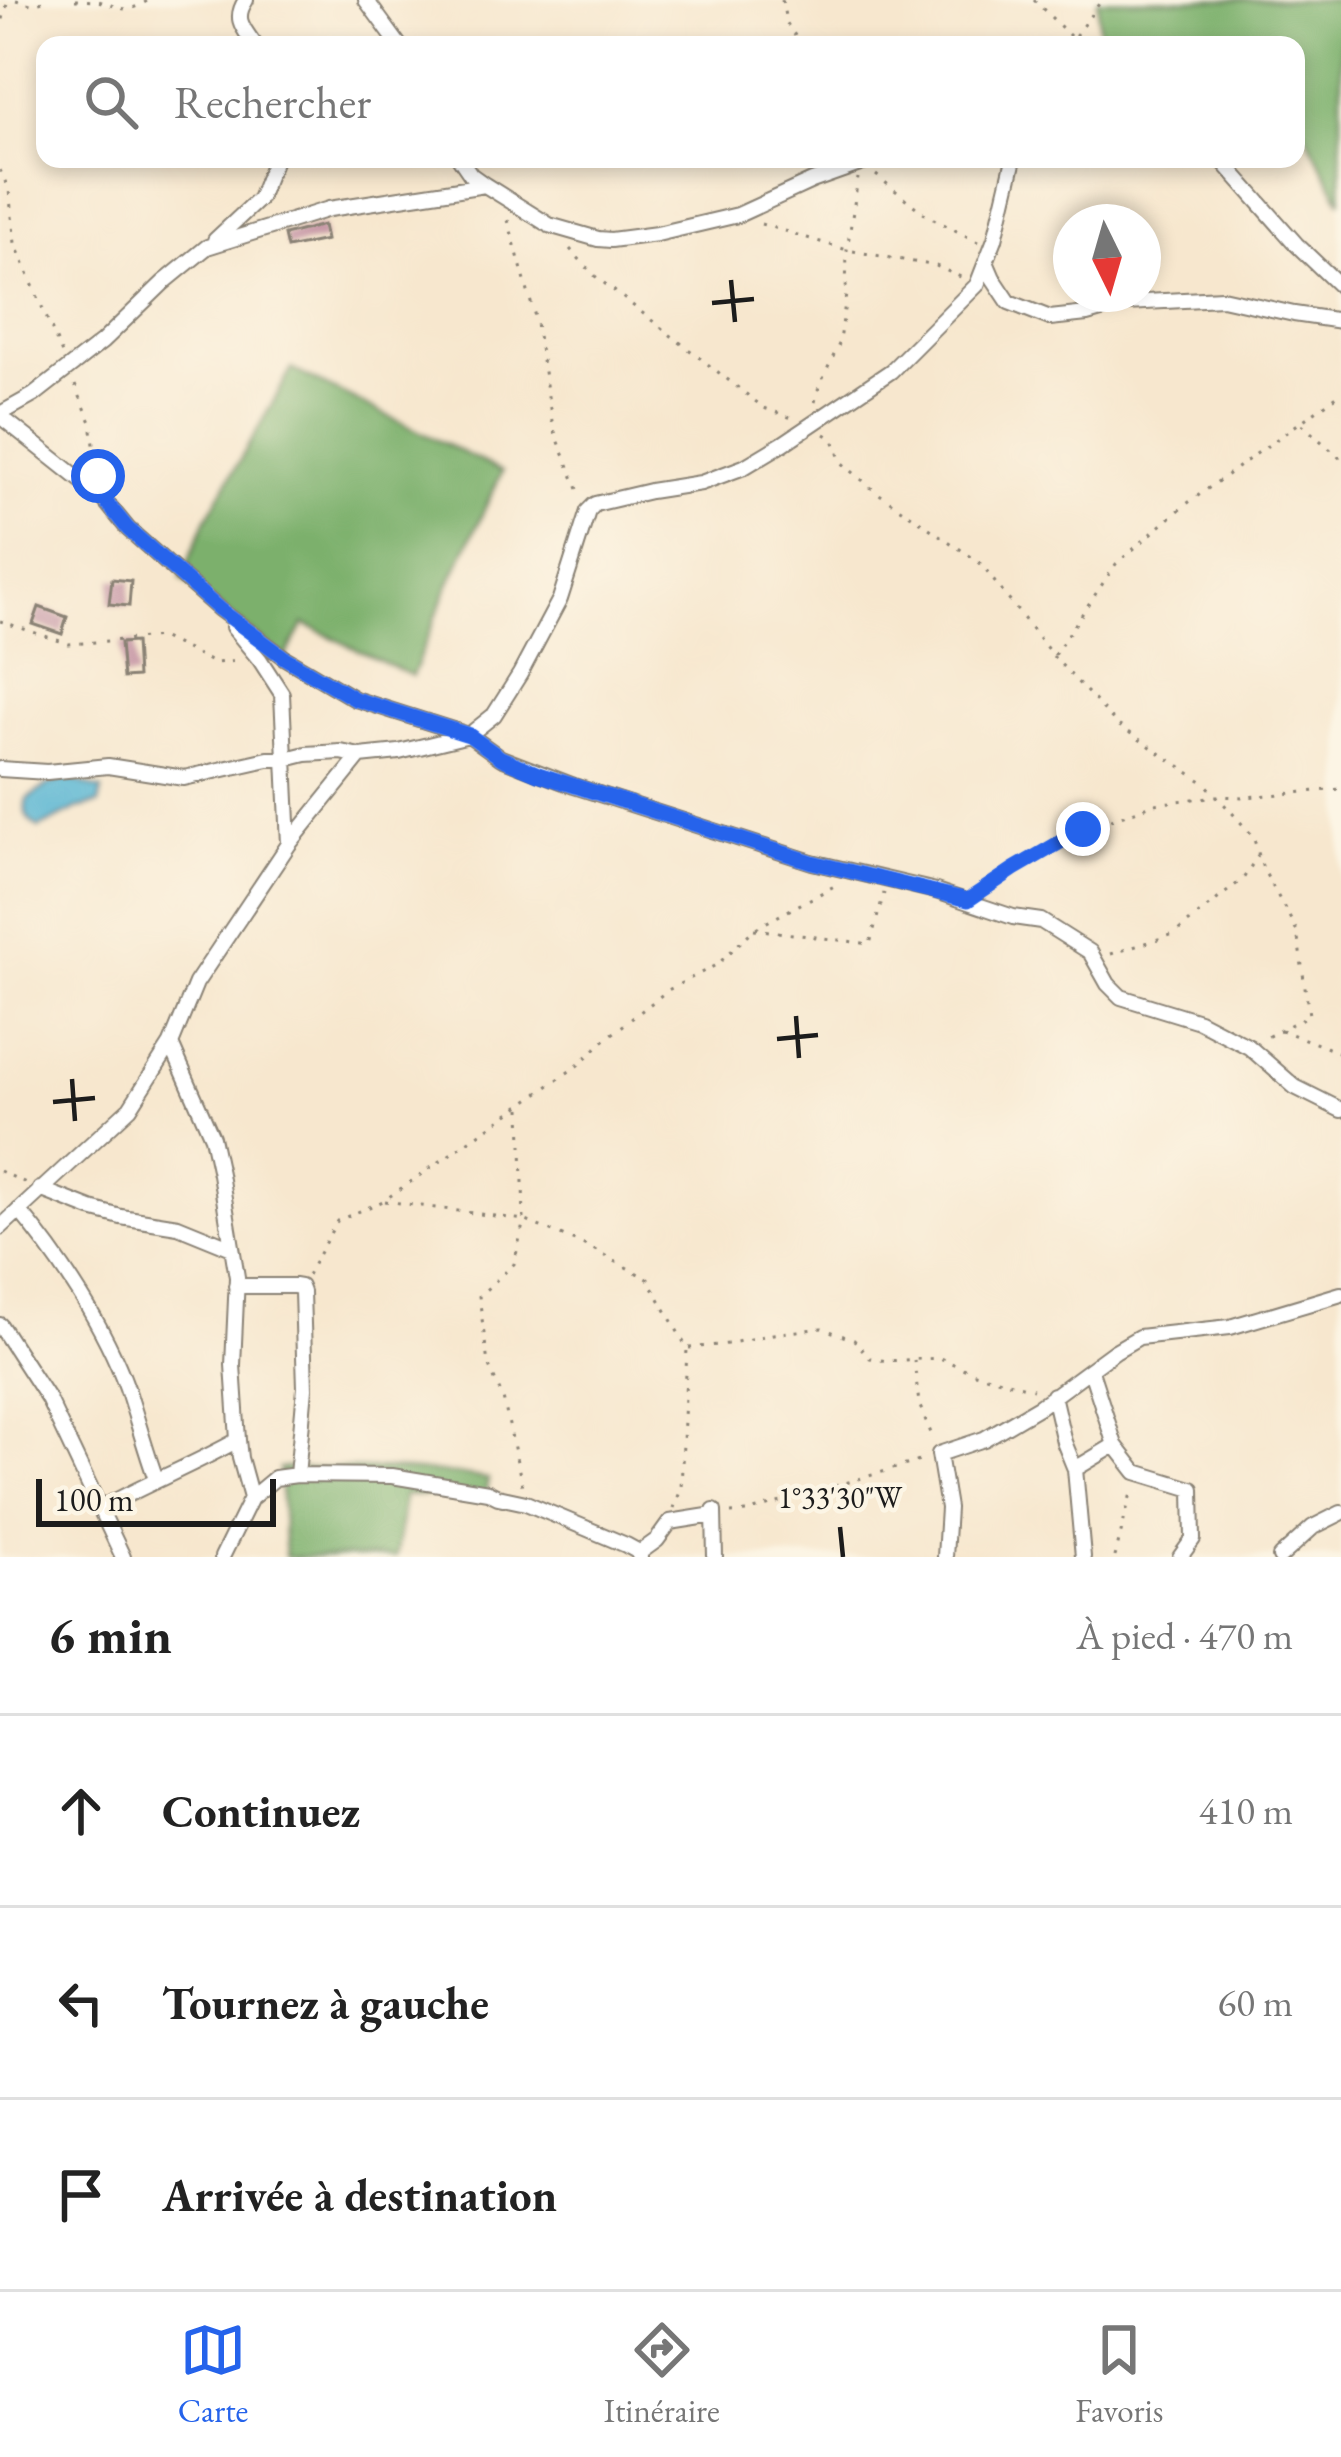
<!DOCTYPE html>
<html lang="fr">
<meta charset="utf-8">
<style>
:root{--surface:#fff;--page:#f6f6f6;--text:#222;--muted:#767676;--line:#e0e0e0;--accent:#2563eb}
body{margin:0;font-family:"EB Garamond",serif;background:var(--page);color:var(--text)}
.compass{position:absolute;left:1053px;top:204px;width:108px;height:108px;border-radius:50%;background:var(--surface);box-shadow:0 6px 18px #0003;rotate:175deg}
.scale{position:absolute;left:36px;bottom:30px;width:240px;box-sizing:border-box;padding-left:12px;border:6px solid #1c1c1c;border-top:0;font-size:33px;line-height:42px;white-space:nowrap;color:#1c1c1c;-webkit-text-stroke:9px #fcf5e5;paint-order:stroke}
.stop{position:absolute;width:36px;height:36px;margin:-27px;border:9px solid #2563eb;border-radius:50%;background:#fff}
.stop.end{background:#2563eb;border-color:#fff;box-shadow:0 3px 12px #0008}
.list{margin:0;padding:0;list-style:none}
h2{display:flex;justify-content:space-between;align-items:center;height:156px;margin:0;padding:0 48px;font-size:51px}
h2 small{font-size:39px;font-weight:400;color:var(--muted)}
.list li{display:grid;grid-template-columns:78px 1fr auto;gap:36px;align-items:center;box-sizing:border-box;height:192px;padding:0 48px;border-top:3px solid var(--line)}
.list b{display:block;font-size:45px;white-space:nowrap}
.list em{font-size:39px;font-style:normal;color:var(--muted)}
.icon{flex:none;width:66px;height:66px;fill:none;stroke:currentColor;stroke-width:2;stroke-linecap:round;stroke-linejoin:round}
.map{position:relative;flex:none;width:1341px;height:1557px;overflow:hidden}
.search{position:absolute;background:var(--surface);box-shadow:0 6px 18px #0003;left:36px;right:36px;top:36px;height:132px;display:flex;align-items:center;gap:30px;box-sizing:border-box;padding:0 42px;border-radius:24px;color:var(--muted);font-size:45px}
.sheet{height:732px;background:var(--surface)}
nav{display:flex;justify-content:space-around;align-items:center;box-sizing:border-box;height:168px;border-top:3px solid var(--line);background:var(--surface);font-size:33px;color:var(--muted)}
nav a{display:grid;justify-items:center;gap:6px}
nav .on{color:var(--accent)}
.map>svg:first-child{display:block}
.forest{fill:#7bb06c;stroke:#4c6644;stroke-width:3}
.water{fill:#53b3d2;stroke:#386877;stroke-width:3}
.building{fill:#c696a5}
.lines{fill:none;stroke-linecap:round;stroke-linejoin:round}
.street-casing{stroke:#8a8275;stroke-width:18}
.path{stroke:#8a8275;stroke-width:3;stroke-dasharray:3 9;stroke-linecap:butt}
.street{stroke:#fff;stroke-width:14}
.route{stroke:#2563eb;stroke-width:15}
.ticks{fill:none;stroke:#1c1c1c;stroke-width:4.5}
.ticks-label{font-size:30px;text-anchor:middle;fill:#1c1c1c;stroke:#fcf5e5;stroke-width:9;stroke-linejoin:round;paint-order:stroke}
</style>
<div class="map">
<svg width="1341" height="1557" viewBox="0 0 1341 1557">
<rect width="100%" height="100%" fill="#fcf5e5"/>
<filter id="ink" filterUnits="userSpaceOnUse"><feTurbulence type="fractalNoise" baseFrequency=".00833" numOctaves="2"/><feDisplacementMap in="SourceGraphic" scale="24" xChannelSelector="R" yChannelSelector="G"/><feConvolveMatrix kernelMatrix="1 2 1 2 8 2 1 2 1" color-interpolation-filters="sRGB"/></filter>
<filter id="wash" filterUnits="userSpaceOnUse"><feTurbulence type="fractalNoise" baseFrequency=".004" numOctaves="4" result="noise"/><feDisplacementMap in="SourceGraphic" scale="48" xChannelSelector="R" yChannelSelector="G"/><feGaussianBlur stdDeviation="2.7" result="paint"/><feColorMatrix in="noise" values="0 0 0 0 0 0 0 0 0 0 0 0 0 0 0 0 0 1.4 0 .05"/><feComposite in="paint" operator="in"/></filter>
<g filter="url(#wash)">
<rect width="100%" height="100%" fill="#f7e7ce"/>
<path class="forest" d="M1098,0H1341V202L1296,115V45H1100Z
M292,369L502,472L447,589L412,676L304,624L285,658L181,578L208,516Z
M279,1468C349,1469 419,1467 488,1479L485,1497L404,1495L396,1557H285Z"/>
<path class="water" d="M67,778L102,790L99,804L77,809L39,828C27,820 23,814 27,799L50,784Z"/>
<g id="blocks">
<path class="building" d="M323,225L326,240L287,248L284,235Z
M112,579L131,581L129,606L109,604Z
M39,607L67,617L62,634L33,624Z
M135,642L137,677L123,678L120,643Z"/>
</g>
</g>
<g filter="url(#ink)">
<use href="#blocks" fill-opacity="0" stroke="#8a8275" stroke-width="3"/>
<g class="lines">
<defs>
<path id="street" d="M246,0C233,19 243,28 255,45
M366,0L399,45
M460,159L471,175L485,185
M1221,159L1296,244L1341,287
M215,240L259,199L275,159
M987,264L993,278L1009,302L1050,318L1087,314L1126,303L1222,298L1294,314L1341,321
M0,414L34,395L102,342L163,283L207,247L329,209L485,185L549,225L598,239L611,240L657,234L738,215L812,181L874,159
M0,416L102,497L128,529L219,609L285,658L355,699L469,735L501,758L574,786L812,862L936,891L1013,917L1041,921L1090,952L1108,984L1121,997L1199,1021L1249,1047L1295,1087L1341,1110
M233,627L260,660L282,694L289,844
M0,769L47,772L108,766L184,778L268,759H286L306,754L341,752L360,756
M171,1044L212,1137L220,1174L237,1277L233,1365L238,1440L240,1458L251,1498
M40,1189L91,1209L121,1217L178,1226L232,1248
M19,1210C61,1260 105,1327 127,1388C137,1418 145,1449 156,1479
M0,1228L130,1108L171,1044L196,983L289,844L360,756L399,752L469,735L494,715L520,674L560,599L588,511L595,504L650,491L701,483L744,467L784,443L891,371L977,285L995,239L1014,159
M236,1286H294L300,1287L302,1292L305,1388L297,1475
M0,1325L48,1399L123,1557
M1091,1371L1115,1445L1136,1472L1192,1489L1193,1539L1180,1557
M1053,1395L1064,1442L1075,1469L1083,1557
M1075,1469L1115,1445
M102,1508C146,1484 193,1465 238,1440
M714,1511L715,1557
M639,1553L657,1540L670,1522L714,1515
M222,1557L251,1498L275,1478L297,1475L392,1476L488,1492L498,1497L526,1503L626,1545L637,1551L640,1557
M945,1557L948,1508L939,1454L984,1439L1040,1406L1115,1351L1139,1337L1230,1327L1341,1294
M1280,1557L1313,1527L1341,1513"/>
</defs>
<use href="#street" class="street-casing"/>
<path class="path" d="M16,0L31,4L47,0
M75,0C77,0 96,1 98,1C123,7 122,16 149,0
M782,0L786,22L801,45
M1034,0L1079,45
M0,31L8,0
M1068,45L1102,0
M0,170L9,190L15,243L62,354
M876,175L926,215L978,242
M508,220L535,317L553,427L580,494
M761,224L847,250L936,266L965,279
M570,249L595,276L764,408L795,419
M75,385L91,422L98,474
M815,402L819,387L840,342L846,294L847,250L858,178
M1302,424L1341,459
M825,434L833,439L841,462L875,491L979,562L1053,656L1118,725L1205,783L1253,836L1263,869L1297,931L1309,1015L1263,1039
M0,621L69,644L161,637L214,663L240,661
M1054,655L1116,564L1185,505L1341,393
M985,889L1083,829L1155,804L1216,796L1246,797L1341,789
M754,929L870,944L884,893
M1111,954L1174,934L1243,879L1258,855
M1281,1030L1341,1053
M521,1108L524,1220L514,1264L479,1296L488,1364L503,1398L523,1489
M0,1171L26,1183
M385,1201L524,1220L589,1247L648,1279L687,1348L681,1489L674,1508
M307,1275L337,1221L383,1201L577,1066L602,1042L668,990L718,964L754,929L838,884
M689,1348L727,1344L773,1334L822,1328L854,1340L870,1358L886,1361L940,1358L971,1372L1033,1389
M914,1360L919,1404L933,1438
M731,1513L747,1512L923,1460
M1115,1557L1132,1489"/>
<use href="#street" class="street"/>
</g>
</g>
<g class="lines" filter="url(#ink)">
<path class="route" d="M98,476L102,497L128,529L219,609L285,658L355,699L469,735L501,758L538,774L812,862L968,900L1014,869L1083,829"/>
</g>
<path class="ticks" d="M731,280L735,322M712,303L754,299M796,1016L799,1058M777,1039L818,1035M72,1079L75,1121M53,1102L95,1098M840,1527L843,1557"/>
<g class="ticks-label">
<text x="840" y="1508">1°33'30"W</text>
</g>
</svg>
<svg class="compass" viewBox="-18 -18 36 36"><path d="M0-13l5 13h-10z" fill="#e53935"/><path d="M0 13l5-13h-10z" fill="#767676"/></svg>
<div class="scale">100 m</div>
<div class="stop" style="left:98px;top:476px"></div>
<div class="stop end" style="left:1083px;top:829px"></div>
<div class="search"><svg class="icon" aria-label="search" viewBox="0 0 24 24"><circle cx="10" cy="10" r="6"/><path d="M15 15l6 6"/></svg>Rechercher</div>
</div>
<section class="sheet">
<h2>6 min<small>À pied · 470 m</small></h2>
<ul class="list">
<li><svg class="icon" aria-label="ahead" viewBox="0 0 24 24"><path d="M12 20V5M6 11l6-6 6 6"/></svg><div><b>Continuez</b></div><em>410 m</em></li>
<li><svg class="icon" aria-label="left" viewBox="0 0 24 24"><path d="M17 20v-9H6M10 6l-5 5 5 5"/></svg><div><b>Tournez à gauche</b></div><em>60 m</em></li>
<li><svg class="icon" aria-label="arrive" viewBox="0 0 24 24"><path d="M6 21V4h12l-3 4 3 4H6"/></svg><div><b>Arrivée à destination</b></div></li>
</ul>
</section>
<nav>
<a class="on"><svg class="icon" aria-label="map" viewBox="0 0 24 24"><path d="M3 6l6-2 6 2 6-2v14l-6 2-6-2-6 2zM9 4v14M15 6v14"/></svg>Carte</a>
<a><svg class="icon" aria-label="directions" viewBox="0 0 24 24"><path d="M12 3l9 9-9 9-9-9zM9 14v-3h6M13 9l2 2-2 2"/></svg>Itinéraire</a>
<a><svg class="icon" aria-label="saved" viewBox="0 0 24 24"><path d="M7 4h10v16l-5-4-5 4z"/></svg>Favoris</a>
</nav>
